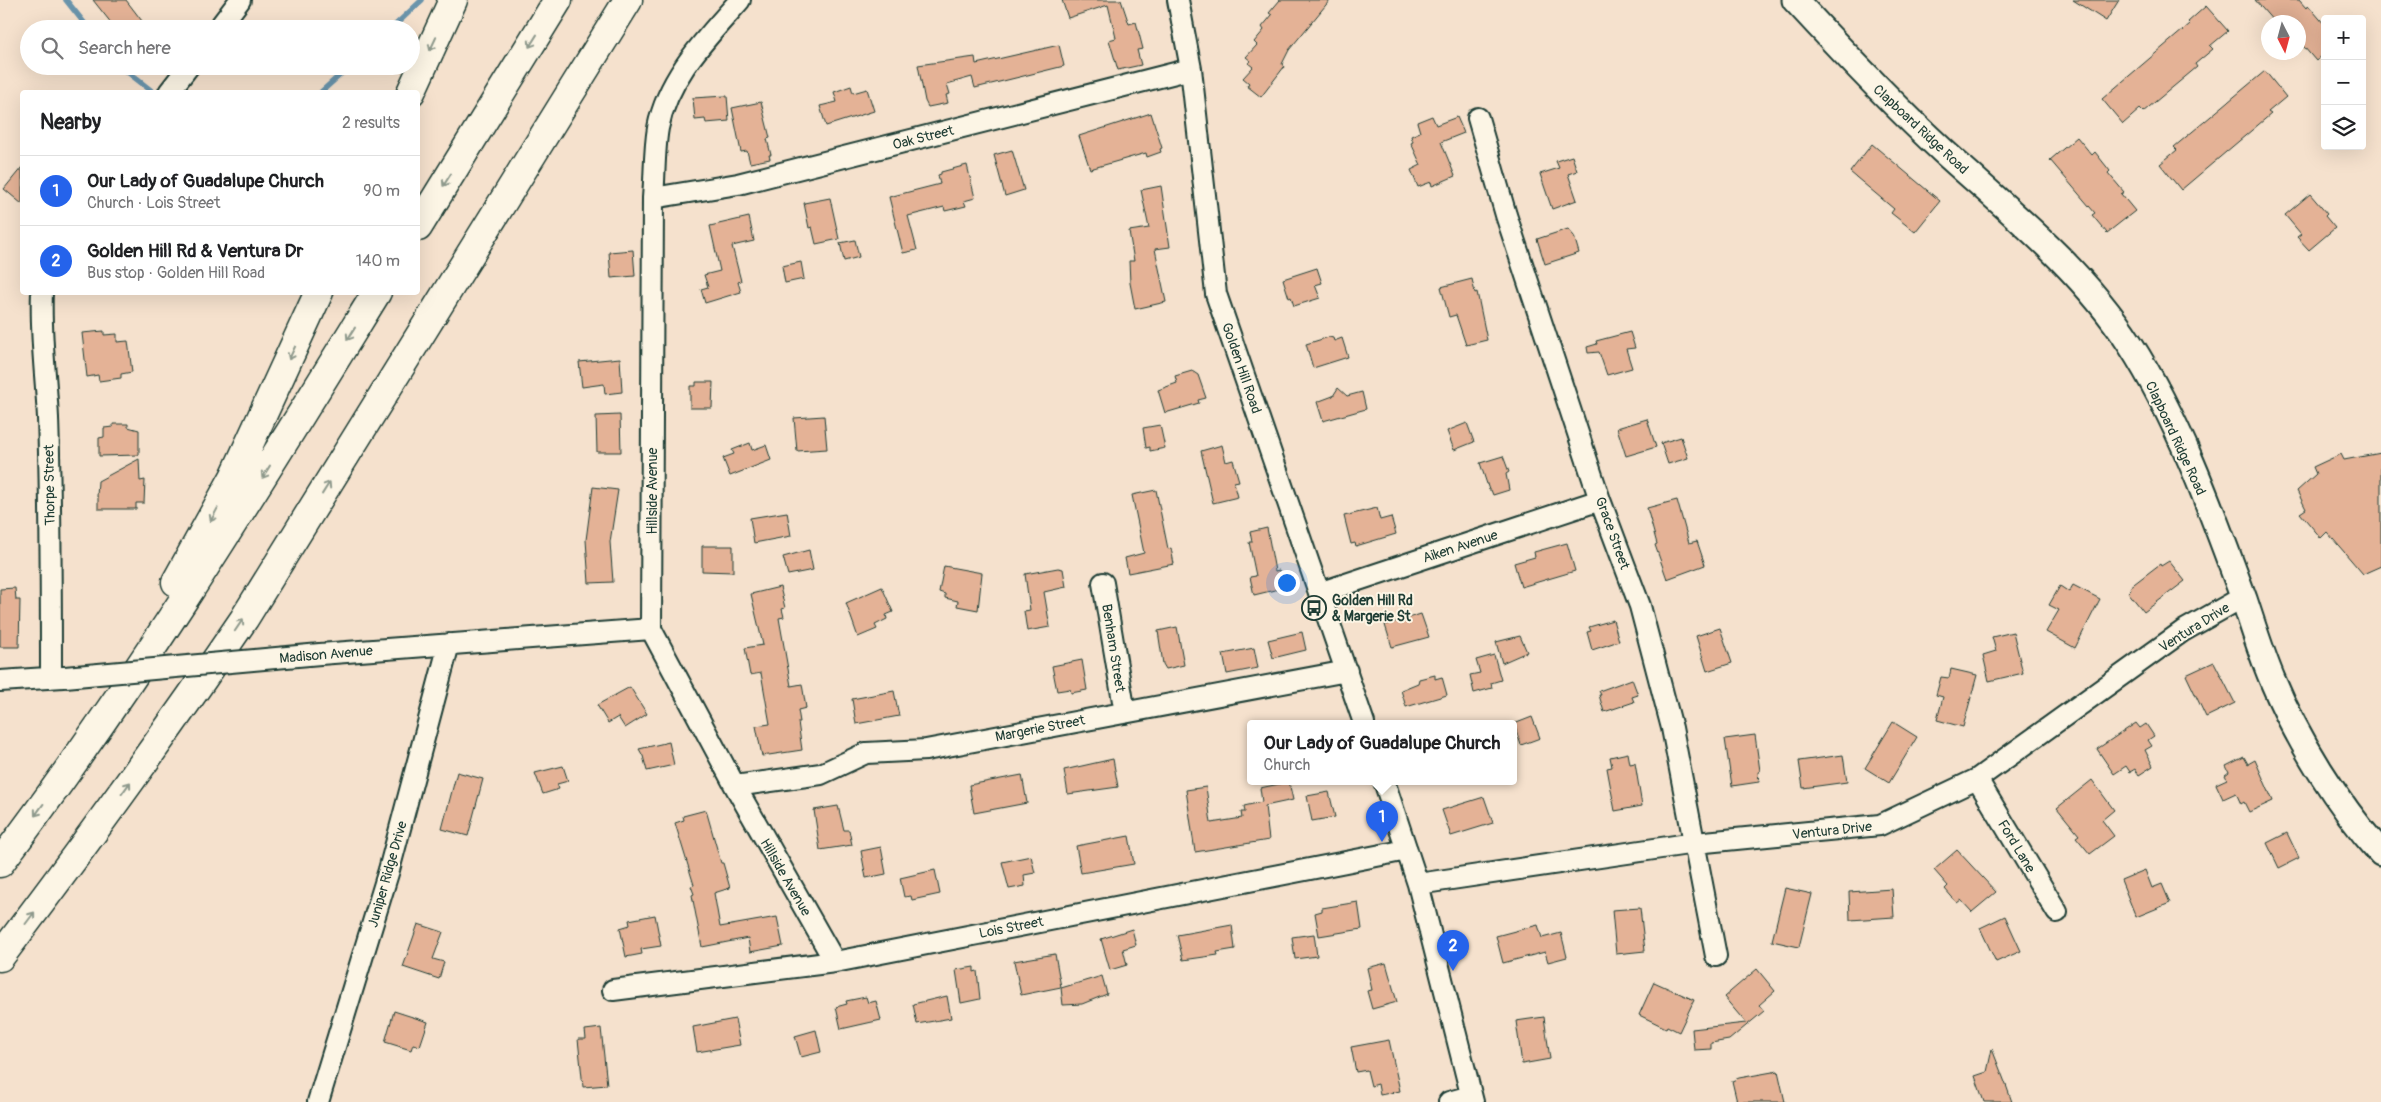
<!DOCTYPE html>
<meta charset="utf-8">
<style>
:root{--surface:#fff;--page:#f2f2f2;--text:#202124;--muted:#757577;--line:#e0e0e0;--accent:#2563eb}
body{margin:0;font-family:Pangolin,sans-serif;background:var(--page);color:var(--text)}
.controls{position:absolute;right:15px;top:15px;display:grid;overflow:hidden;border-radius:5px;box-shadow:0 5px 20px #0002}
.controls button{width:45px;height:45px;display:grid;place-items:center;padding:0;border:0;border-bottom:1px solid var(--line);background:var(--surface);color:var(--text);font:25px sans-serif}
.compass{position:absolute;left:2261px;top:15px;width:45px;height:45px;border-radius:50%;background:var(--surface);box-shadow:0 5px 20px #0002;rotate:174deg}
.you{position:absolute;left:1286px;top:582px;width:18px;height:18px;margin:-12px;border:4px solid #fff;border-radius:50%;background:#1a73e8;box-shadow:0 0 0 8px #1a73e833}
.badge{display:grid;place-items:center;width:32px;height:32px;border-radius:50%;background:var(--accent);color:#fff;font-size:16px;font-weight:700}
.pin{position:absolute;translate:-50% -41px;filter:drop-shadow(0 1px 2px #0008)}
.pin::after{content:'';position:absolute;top:26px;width:18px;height:15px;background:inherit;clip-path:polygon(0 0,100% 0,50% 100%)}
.popup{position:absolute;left:1247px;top:720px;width:270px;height:65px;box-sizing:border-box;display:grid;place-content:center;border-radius:5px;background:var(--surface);filter:drop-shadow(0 1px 4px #0005);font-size:16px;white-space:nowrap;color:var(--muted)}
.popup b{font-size:19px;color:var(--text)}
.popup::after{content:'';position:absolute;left:50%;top:100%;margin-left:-10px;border:10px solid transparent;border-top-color:var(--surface)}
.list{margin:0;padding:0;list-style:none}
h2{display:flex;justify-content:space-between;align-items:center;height:65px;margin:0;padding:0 20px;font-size:21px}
h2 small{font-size:16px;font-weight:400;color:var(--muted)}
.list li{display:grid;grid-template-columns:32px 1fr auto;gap:15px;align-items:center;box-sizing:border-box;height:70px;padding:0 20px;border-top:1px solid var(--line)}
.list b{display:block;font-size:19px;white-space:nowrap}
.list p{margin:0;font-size:16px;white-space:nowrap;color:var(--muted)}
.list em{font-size:16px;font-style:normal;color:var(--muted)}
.icon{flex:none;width:28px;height:28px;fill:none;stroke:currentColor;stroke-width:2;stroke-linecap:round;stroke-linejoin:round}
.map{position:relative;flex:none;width:2381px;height:1102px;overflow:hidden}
.search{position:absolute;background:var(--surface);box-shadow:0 5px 20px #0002;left:20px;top:20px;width:400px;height:55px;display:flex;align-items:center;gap:12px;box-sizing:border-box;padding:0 18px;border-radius:28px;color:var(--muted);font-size:19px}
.panel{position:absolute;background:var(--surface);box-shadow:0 5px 20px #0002;left:20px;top:90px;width:400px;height:205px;border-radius:5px}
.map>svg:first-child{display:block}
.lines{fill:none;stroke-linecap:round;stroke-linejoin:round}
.stream{stroke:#6b94ab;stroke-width:5.5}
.building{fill:#e4b296;stroke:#1f3d34}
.minor-casing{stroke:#1f3d34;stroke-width:24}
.major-casing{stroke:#1f3d34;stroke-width:29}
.highway-casing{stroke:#1f3d34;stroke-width:31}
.minor{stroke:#fcf5e5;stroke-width:20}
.major{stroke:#fcf5e5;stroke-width:25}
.highway{stroke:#fcf5e5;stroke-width:28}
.minor-bridge-casing{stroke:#1f3d34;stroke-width:24;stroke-linecap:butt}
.minor-bridge{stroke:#fcf5e5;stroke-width:20}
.oneway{stroke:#8e998c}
.labels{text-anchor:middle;stroke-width:4;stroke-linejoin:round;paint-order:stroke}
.street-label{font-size:14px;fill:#1f3d34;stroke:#fcf5e5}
.poi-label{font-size:14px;font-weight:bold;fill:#1f3d34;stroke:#fcf5e5;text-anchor:start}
</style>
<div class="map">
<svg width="2381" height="1102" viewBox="0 0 2381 1102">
<rect width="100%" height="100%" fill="#f5e1cd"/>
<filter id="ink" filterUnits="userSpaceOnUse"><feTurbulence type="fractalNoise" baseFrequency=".02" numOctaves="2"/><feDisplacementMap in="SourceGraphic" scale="10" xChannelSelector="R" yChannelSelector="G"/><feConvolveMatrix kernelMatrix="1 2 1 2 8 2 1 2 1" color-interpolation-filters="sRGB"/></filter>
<g filter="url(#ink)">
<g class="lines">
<path class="stream" d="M66,0L89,29
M391,29L422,0
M120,66L153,92
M321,92L350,66"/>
</g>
<path class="building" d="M93,0H126L142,21L132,29H116Z
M1062,0H1121L1129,24L1136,22L1143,49L1137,50L1141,65L1118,70L1109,40L1116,38L1108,5L1068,18Z
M1280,0H1330L1289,50L1282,64L1284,67L1261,97L1247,86L1249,83L1243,78L1253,67L1248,63L1251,61L1246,57L1257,45L1254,42L1264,30L1262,27L1272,15L1269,13Z
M2073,0H2119L2106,21Z
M2255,0H2299L2306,8L2308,5L2325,25V53L2316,61L2298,40V22H2274Z
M2206,6L2228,31L2210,46L2213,49L2195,64L2197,67L2143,112L2140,109L2123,124L2102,99L2190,24L2188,22Z
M1059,45L1064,66L975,88L972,77L947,84L950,94L946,95L948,103L928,107L925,101L918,65L975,57L976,64Z
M2265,71L2286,97L2268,112L2271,114L2181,190L2160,164L2177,150L2174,147Z
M851,86L853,93L867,89L874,111L826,126L820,106L837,102L834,92Z
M725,96H727L729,121L706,123L705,119L695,120L693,98Z
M761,102L770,138L767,139L771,155H769L770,159L750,163L747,151L741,152L732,108Z
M1151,113L1162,148L1160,149L1161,152L1147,157L1146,153L1090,169L1079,136Z
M1432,116L1436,125L1457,117L1464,133L1441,142L1455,176L1432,186L1431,182L1418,187L1411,170L1421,165L1411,143L1413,142L1411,136L1420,132L1417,122Z
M2077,137L2092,155L2095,152L2110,171L2108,173L2124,192L2121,194L2135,211L2107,233L2092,215L2095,213L2050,160Z
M1872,144L1940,201L1915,232L1891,213L1894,209L1850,172Z
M1012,150L1024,190L1005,196L994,155Z
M1572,156L1577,171L1568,174L1577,200L1552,209L1540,174L1559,168L1556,161Z
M967,165L975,198L964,201L966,206L945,211L944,207L908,216L917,250L903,253L889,197L940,184L938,175L941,174V172Z
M22,167V204L4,189Z
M1161,186L1170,247L1155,249L1166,302L1135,309L1130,283L1129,261H1134L1129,231L1149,228L1141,190Z
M2310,194L2327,214L2325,216L2335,228L2309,250L2297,237L2301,234L2285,215Z
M830,198L839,239L816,244L812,227L809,228L804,203Z
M749,217L754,241L732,246L741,281L738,282L741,292L705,303L701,289L708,287L704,275L720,271L710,226Z
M1568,229L1574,236L1579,253L1545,264L1537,239Z
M855,240L859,257L844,261L840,243Z
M633,250L635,276L611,278L609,252Z
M801,262L804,279L785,283L782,266Z
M1317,268L1322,283L1315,285L1320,298L1294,306L1291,297L1289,298L1283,279Z
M1472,279L1475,293L1477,292L1487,340L1466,345L1456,315L1449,317L1441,287Z
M104,331V335L117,334V342L128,341L132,372L121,374V378L99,381L98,375L87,377L82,333Z
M1630,332L1635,348L1626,349L1632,368L1607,375L1599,352L1588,353L1587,347L1597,344L1596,341Z
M1329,337L1333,338L1334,341L1342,338L1348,357L1313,368L1306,344Z
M620,358L622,392L605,394L604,384L582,387L579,362Z
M1192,371L1198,375L1206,398L1198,400L1199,403L1165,413L1158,390L1177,383L1175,376Z
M696,382H713L712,408H690V386H696Z
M1338,388L1347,396L1362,392L1366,409L1323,421L1317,402L1333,396Z
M620,415L621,452H597L596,416Z
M824,416L827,449L797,451L794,418Z
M1647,419L1656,447L1626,456L1617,428Z
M1467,423L1474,442L1454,450L1447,431Z
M113,424H128V427L139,430V455L99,456V438L104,437V428L113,427Z
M1160,425L1165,448L1150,451V447L1146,448L1143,428Z
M1681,437L1688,458L1668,464L1661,443Z
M750,443L752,450L766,445L771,460L730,476L723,458L734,454L732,450Z
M1222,445L1226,462L1233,460L1239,481L1234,482L1238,497L1213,503L1201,451Z
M2381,453V566L2363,574L2327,532L2321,538L2300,513L2306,509L2297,491L2316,474L2313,467L2341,454L2344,460Z
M1503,456L1509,472L1506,474L1509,490L1493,495L1491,490H1489L1480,463Z
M139,459L140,481L145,480L144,503H136V509H98V497H97L98,481Z
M593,487L618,490L610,542L613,582L589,583L586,540Z
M1156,490L1168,549L1171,548L1174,564L1128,573L1125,558L1144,553L1132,495Z
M1677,500L1689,543L1697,541L1705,565L1667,579L1655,545L1657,544L1647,508Z
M1377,508L1380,520L1391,517L1396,534L1356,546L1355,543L1351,544L1344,516Z
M787,512L791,536L754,543L750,518Z
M1267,528L1275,571L1279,570L1283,588L1254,595L1250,577L1256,576L1249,542H1252L1250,532Z
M1567,543L1575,571L1521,587L1514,563L1535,557L1534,552Z
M702,546H733V572L702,571Z
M809,550L813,570L788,575L783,557Z
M2169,561L2185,581L2144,612L2128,592L2131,589L2130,587L2160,564L2161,566Z
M944,566L982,573L978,610L957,606L958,601L945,598V594L939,592Z
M1058,568L1063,569L1066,587L1044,592L1050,627L1027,631L1024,611L1030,610L1025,574Z
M2073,585L2100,599L2075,648L2046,632L2059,610L2049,605L2060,586L2069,592Z
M780,587L785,608L782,609L784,617L779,618L791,686L802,684L806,708L798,710L800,722H798L802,750L762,756L756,726L770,724L761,673L750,675L745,648L763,645L751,594Z
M882,587L893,612L886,615L887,619L875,625L877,629L858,637L846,603Z
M15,588L16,600H20L19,647H0V589Z
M1421,614L1429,637L1392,647L1385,625Z
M1613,620L1619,641L1592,650L1587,632L1591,631L1589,627Z
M1177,627L1184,665L1166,669L1163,664L1158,631Z
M1720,628L1732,663L1707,671L1696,636Z
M1302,632L1306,650L1273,658L1268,640Z
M2013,632L2023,673L1989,681L1983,655L1996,651L1992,637Z
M1520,636L1527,652L1502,663L1496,642Z
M1254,648L1258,668L1227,674L1223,654Z
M1494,655L1501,680L1491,683L1492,688L1474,693L1470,675L1480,673L1476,660Z
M1082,660L1087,690L1071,693L1070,689L1057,691L1052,666Z
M2214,662L2235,703L2206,717L2186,675Z
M1951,669L1977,675L1963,727L1937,720L1943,697L1936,695L1941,677L1949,678Z
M1435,675V679L1442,677L1447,695L1406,707L1401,690L1418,683L1419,679Z
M1632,679L1638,695L1632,697L1634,702L1604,712L1599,695H1601L1599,691Z
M630,687L647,714L625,728L618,717L608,723L597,705Z
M894,691L899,716L856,724L852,699Z
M1532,717L1540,738L1521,745L1514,724Z
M1893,722L1917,737L1889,783L1865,768Z
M2136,723L2140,728L2146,724L2154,736L2148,740L2152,746L2145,750L2153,766L2139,775L2135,769L2130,772L2126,766L2114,774L2097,749Z
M1755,735L1760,771L1758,772L1759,782L1732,786L1725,739Z
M669,742L674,765L647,771L643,756L639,749Z
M1628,753L1630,764L1635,763L1642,806L1615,811L1607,768L1612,767L1610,757Z
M1843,755L1847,782L1803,788L1799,761Z
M2244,757L2248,764L2255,760L2273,801L2249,812L2244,802L2241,804L2236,793L2223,799L2216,784L2227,779L2225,775L2229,772L2226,766Z
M1113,759L1118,787L1068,794L1064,770Z
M563,766L568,781L557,784L559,789L543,794L535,773Z
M457,772L483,779L468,836L442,829Z
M1022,775L1027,803L974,813L969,785Z
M2092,780L2114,810L2102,820L2114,836L2090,854L2076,837L2079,835L2057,808Z
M1289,782L1293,800L1265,806L1269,840L1195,852L1186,790L1206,787L1211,823L1242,818L1241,812H1245L1244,806L1262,802L1260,788Z
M1329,792L1335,817L1312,821L1307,796Z
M1484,797L1493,823L1451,836L1442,810Z
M838,806L844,830H849L852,845L820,850L814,810Z
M706,810L721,863H723L730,888L714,893L720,927L777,917L783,946L750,952L748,938L702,947L692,895L694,894L691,886L694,885L675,823L684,820L683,816Z
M2287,833L2299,858L2279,868L2267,843Z
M1129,836L1134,864L1081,873L1076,846Z
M881,847L886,874L866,878L861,851Z
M1957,850L1996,892L1972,912L1961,900L1957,903L1945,889L1948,886L1934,870Z
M1031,856L1035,873L1024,875L1025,886L1009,889L1002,862Z
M935,870L940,894L912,900L911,896L904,897L900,878Z
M2145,870L2152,888L2162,884L2170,903L2136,917L2121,880Z
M1785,888L1812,894L1799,947L1772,941Z
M1892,889L1894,917L1850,920L1849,892Z
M1358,902L1362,929L1319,936L1315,913L1322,911V908Z
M1640,908L1645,951L1616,954L1612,910Z
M655,915L661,946L641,949L642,954L626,957L620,928L630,925L629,920Z
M2005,916L2021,951L1996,962L1980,928Z
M418,924L443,932L433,959L444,962L439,979L403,967Z
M1232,925L1235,949L1217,952L1218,955L1183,960L1177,935Z
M1538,925L1542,938L1561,933L1567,957L1548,962L1545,952L1503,963L1496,936Z
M1132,929L1136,945L1123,949L1127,965L1110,970L1101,939Z
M1314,934L1317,956L1295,959L1292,937Z
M1055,954L1061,987L1021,995L1014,961Z
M1386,963L1397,1002L1372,1009L1367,991L1372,990L1367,968Z
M974,967V972L977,971L980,999L961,1003L956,970Z
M1757,969L1775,991L1759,1005L1764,1011L1729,1040L1711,1043V1049L1694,1050L1692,1029L1746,1023L1724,997Z
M1102,976L1107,994L1082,1004L1063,1005L1061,988Z
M1654,982L1694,1000L1679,1032L1667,1026L1666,1028L1639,1015Z
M947,996L951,1018L917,1024L913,1004Z
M866,997L868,1003L876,1001L881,1020L841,1029L836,1007L847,1004L846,1001Z
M394,1011L428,1022L420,1046L413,1044L411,1050L385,1042Z
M1544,1017L1550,1059L1522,1064L1516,1021Z
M735,1019L740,1045L697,1052L693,1027Z
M601,1028L607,1085L583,1087L578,1039H586L585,1030Z
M816,1030L821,1052L801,1057L795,1036Z
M1389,1040L1400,1091L1380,1095L1378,1084L1371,1086L1367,1070L1356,1072L1351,1047Z
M1992,1049L2006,1085L2012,1102H1984L1975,1076L1987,1072Z
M1778,1071L1785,1102H1737L1732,1081L1739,1078Z"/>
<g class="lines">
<defs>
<path id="minor" d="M740,0C707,38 668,76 658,128C654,151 655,175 653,198L651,629L735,786L835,962
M1178,0L1191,69L1216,294L1364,723
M218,29L240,0
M169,92L189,66
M1478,118L1506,215L1600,500L1640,606L1672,728L1716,956
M653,198L738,184L1191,69
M42,292C40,335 46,376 48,418C51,505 51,591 51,678
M1103,583L1125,713
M1319,593L1600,500
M320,654L651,629
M0,681L63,677
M1977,779L2057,912
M1384,781L1418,884L1473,1102
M735,786L821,774L866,753L926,750L1347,671
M1418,884L1695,843L1880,825L1977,779L2183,631L2243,597
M613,990L835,962L1407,850
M318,1102L389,870L449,644
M1449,1102L1471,1096"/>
<path id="major" d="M1795,0C1843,52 1891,103 1943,151C2009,211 2081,268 2130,344C2180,422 2212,512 2244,599C2253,626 2261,653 2272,679C2297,739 2338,805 2381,853"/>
<path id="highway" d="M411,92L453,0
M418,227L558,0
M176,582L234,477L319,292
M0,863C138,681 257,486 377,292
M0,957C84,846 166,734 244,619L628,0"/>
</defs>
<use href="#minor" class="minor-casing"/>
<use href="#major" class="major-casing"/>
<use href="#highway" class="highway-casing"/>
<use href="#minor" class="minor"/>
<use href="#major" class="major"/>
<use href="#highway" class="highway"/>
<defs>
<path id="minor-bridge" d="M65,677L320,654"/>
</defs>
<use href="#minor-bridge" class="minor-bridge-casing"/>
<use href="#minor-bridge" class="minor-bridge"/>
</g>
<defs><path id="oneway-shaft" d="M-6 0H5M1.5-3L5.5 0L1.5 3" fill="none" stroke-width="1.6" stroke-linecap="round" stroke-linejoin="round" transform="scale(1.25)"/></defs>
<g class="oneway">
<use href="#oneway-shaft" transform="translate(533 41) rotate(122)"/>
<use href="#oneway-shaft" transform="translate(433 44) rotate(115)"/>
<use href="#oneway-shaft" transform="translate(447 180) rotate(122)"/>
<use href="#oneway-shaft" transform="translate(351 334) rotate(122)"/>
<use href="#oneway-shaft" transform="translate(292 353) rotate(115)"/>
<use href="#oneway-shaft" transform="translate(266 472) rotate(122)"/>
<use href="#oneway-shaft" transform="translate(326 488) rotate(-58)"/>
<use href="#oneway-shaft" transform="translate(214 515) rotate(118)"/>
<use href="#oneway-shaft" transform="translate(239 625) rotate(-56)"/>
<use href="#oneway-shaft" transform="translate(126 788) rotate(-54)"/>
<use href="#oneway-shaft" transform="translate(39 810) rotate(126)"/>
<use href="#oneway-shaft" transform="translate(30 918) rotate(-53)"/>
</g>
</g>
<defs>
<symbol id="bus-ring" viewBox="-11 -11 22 22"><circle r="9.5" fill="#fcf5e5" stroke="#1f3d34" stroke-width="1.5"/><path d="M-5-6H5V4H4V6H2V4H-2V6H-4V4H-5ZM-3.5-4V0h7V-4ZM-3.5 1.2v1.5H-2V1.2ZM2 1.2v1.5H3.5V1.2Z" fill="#1f3d34"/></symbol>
</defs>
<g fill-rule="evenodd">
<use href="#bus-ring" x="1300" y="594" width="28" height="28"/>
</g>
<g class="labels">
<g class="street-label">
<text transform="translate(1921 129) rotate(43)" y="5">Clapboard Ridge Road</text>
<text transform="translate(923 137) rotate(-14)" y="5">Oak Street</text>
<text transform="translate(1242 368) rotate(71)" y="5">Golden Hill Road</text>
<text transform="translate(2176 438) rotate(65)" y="5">Clapboard Ridge Road</text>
<text transform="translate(49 485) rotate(-91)" y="5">Thorpe Street</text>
<text transform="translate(652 491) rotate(-90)" y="5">Hillside Avenue</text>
<text transform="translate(1613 533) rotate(70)" y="5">Grace Street</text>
<text transform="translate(1460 546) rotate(-18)" y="5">Aiken Avenue</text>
<text transform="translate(2194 627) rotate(-32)" y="5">Ventura Drive</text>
<text transform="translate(1114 648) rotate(81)" y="5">Benham Street</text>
<text transform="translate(326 654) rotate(-5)" y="5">Madison Avenue</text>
<text transform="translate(1040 728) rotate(-11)" y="5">Margerie Street</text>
<text transform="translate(1832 830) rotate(-6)" y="5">Ventura Drive</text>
<text transform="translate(2017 846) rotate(59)" y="5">Ford Lane</text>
<text transform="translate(387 874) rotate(-74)" y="5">Juniper Ridge Drive</text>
<text transform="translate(786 877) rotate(60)" y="5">Hillside Avenue</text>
<text transform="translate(1011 927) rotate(-11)" y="5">Lois Street</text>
</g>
<g class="poi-label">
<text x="1332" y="605">Golden Hill Rd<tspan x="1332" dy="16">&amp; Margerie St</tspan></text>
</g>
</g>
</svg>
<div class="controls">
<button>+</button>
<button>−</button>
<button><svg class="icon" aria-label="layers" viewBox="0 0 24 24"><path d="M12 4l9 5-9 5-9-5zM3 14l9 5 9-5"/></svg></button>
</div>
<svg class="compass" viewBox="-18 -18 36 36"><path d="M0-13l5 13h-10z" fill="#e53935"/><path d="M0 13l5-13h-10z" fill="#757577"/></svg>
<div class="you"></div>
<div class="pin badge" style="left:1382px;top:842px">1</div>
<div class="popup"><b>Our Lady of Guadalupe Church</b>Church</div>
<div class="pin badge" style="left:1453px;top:971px">2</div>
<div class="search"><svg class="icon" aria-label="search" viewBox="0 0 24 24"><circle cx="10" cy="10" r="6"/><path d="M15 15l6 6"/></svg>Search here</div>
<section class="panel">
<h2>Nearby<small>2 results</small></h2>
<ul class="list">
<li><span class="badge">1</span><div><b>Our Lady of Guadalupe Church</b><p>Church · Lois Street</p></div><em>90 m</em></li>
<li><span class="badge">2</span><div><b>Golden Hill Rd &amp; Ventura Dr</b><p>Bus stop · Golden Hill Road</p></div><em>140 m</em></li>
</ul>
</section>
</div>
